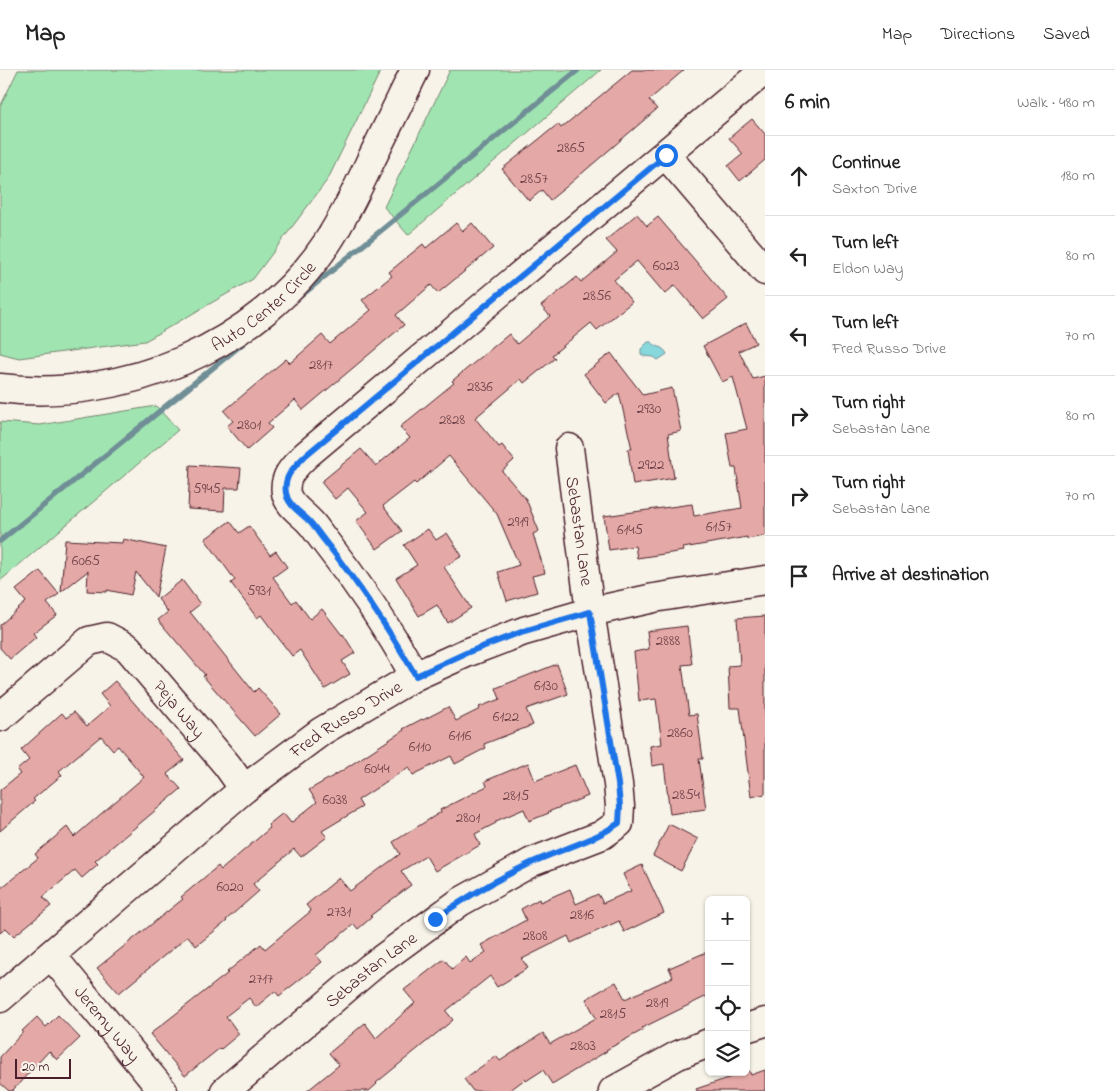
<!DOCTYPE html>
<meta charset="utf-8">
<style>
:root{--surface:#fff;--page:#f2f2f2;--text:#222;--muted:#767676;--line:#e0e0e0}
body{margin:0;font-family:"Indie Flower",sans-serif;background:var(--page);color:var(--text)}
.controls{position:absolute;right:15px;bottom:15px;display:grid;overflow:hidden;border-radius:8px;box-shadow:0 1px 4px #0004}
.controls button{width:45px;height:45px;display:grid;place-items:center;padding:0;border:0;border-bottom:1px solid var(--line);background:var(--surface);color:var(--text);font:25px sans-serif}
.scale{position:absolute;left:15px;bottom:12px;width:56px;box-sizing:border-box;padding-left:5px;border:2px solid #4a1f2b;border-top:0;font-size:14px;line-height:18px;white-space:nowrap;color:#4a1f2b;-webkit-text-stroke:4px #f7f3e8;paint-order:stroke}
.stop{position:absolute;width:15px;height:15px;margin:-11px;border:4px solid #1a73e8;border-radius:50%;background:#fff}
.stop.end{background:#1a73e8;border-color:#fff;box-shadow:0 1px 5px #0008}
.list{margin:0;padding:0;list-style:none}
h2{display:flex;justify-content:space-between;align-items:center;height:65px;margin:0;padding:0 20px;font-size:21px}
h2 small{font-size:16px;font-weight:400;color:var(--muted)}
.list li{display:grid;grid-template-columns:32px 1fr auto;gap:15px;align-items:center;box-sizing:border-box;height:80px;padding:0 20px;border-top:1px solid var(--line)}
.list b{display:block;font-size:19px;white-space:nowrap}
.list p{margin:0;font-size:16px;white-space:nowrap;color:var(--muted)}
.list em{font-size:16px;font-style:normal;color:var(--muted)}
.icon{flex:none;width:28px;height:28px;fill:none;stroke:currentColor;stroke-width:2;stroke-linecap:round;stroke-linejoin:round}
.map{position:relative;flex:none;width:765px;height:1021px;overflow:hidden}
header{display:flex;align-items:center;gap:30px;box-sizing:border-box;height:70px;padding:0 25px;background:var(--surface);border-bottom:1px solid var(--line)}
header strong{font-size:24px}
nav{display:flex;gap:28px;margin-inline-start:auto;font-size:18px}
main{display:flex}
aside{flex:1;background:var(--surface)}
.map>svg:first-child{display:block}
.green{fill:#a0e5b1;stroke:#75826e}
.water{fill:#87d8dd;stroke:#6f8e96}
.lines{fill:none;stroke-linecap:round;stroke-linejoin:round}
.stream{stroke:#6f8e96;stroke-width:5.5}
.building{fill:#e4a9a6;stroke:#4a1f2b}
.minor-casing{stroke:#4a1f2b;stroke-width:31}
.minor{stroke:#f7f3e8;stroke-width:28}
.route{stroke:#1a73e8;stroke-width:6}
.labels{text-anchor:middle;stroke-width:4;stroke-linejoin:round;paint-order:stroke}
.number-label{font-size:15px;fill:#70424a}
.street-label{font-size:18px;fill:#4a1f2b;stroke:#f7f3e8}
</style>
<header>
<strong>Map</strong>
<nav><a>Map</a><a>Directions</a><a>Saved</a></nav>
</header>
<main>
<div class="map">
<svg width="765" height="1021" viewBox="0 0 765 1021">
<rect width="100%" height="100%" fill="#f7f3e8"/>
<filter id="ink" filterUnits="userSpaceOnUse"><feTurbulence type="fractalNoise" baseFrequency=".02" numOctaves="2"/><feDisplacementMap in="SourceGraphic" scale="10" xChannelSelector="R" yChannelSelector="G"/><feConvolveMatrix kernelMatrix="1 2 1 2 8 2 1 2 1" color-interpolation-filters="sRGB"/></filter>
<g filter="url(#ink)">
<path class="green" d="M18,0H381L328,109L253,209L145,271L19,288L0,283V37Z
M450,0H601L408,165L384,137Z
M156,336L178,360L0,511V352L40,355Z"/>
<path class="water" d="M648,272H651C656,277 664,277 667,284L658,290L654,287L644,286L641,284V279Z"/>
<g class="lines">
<path class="stream" d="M297,229L578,0
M0,471L247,270"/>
</g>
<path class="building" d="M632,0H684L649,30L657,39L566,117L550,130L542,120L529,131L502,99L558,54L561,58Z
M752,49L765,64V90L740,111L728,96L743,84L729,68Z
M637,144L647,156L658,147L728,229L703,249L675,215L665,224L637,191L614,210L632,232L597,260L591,253L552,285L555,288L524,313L521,309L475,348L499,377L502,375L514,390L502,401L526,429L539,461L533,464L545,503L532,506L537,522L507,531L498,502L519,495L497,444L449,386L416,414L414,412L383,436L402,461L377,479L356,451L368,442L348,418L335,429L321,412L361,379L376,396L410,368L400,357L454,313L452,311L509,264L517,274L550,246L541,236L577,207L581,212L617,182L606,170Z
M456,153L463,161L472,153L493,178L438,223L431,215L396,245L404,255L303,340L295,330L268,353L272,358L247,380L227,356L233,351L224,341L286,289L290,293L322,265L330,274L371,240L362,230L392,206L389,202L423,174L426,178Z
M746,253L756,273L739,281L753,309L765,306V466L747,469V467L683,478L684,481L637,488L635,476L609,480L604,446L692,434L694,446L742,438L736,398H732L726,363L747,359L733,307L722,312L703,276Z
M611,283L643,325L672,318L681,361L668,364L674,408L633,415L628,379H632L619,323L606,333L584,304Z
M190,395L241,398L239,418H225L224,441L188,439Z
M230,451L239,463L249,456L270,485L276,481L287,497L273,507L292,533L296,530L310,549L322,539L342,565L343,564L355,583L342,591L350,604L325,619L300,580L292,586L261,545L257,548L231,513L235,510L205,469Z
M428,459L436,470L447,463L462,486L444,497L471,538L448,553L437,535L419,546L396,508L417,495L404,475Z
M123,469L166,478L156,527L136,502L131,525L107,520V522L87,521L88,501L61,522L65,470L122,473Z
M40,501L59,524L47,533L57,545L33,563L36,567L10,589L0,578V555L26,532L16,520Z
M182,510L200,534L190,542L254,622L258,618L281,644L255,666L203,606L205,605L158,550L168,542L158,529Z
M765,546V724L751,727L740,638H730L728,596L740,595L737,548Z
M687,556L692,594L682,595L689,645L697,644L703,689H699L706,739L670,744L664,694L652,696L650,676L662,674L656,629L639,631L634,582L649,579L647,561Z
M557,594L568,624L526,639L533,655L484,674L486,678L455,694L451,686L413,705L409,697L358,730L362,737L322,761L327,767L301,787L294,779L253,814L259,821L226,850L227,851L196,876L188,866L119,923L97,898L183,829L181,827L218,796L221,800L270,758L268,755L283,743L291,753L317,732L309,720L340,702L404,660L403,659L422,649L423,650L448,637L456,651L480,639L479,637L500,629L496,618Z
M115,611L184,690L167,704L181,719L95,791L98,794L82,808L75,800L43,827L51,836L14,866L6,858L0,863V819L38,788L35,784L67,757L74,767L144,707L118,676L113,680L101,666L59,701L62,705L33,729L35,731L0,761V720L20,704L17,700L29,690L21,680L62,643L66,648L74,642L87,656L110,636L100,624Z
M528,693L535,711L575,695L588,726L548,742L549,743L529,751L524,739L496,751V753L475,764L480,775L435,801L426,786L401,801L411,815L370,846L372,847L358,859L354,854L316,885L322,892L279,926L275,921L256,937L249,928L226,946L239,964L221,979L220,978L185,1006L150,964L228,903L227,902L261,874L265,879L311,841L306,835L339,808L350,821L400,784L393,772L441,742L440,740L487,716L485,711Z
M669,754L698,769L681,801L653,786Z
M642,795L664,843L624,862L619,851L571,873L568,866L522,889L528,898L497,917L490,906L446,941L453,950L376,1013L377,1014L369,1021H307L339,995L329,983L365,953L376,968L415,933L404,920L444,889L452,899L466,887L470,893L486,882L481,875L526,850L521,839L539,829L540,832L570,819L576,834L598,824L603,833L631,821L623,804Z
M709,881V925L642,958L643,960L606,980L607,981L552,1014L543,1000L526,1011L525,1009L509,1021H473L464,1009L496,986L500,991L543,963L550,974L596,948L586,929L616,912L625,929L673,907L669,898Z
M58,945L80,968L57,990L49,981L12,1021H9L0,1013V987L23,962L22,961L37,947L46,957Z
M749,1000L751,1005L765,1000V1021H697L696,1019L746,1002Z"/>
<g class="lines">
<defs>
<g id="minor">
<path d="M666,85L765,201"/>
<path id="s1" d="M0,318C123,333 258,277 327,173C344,147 357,120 370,92C385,62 400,31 415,0"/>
<path d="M415,606C388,558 358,513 324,470C319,464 315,457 310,452C302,443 288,435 286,423C283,406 295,396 306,385L765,0"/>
<path id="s2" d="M0,647L89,571L107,567L128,578L227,695L244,719"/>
<path id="s3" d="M51,885L163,1021"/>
<path id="s4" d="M0,928L244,719L322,661L415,606L466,583L524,561L590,542L654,528L765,510"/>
<path d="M746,958L765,952"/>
<path id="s5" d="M225,1021L371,897L460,832L532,792L602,765L619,753L620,736L618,714L590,542L569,378"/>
<path d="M613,1021L678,985L709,973"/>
</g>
</defs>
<use href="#minor" class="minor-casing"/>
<use href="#minor" class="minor"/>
</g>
</g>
<g class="lines" filter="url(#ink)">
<path class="route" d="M435,849C465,828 498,809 531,793C561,779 592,772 619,753L620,736L618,714L590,542L524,561L466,583L416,606C388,558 358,513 324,470C319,464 315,457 310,452C302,443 288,436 286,423C283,406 295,396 306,385L666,85"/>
</g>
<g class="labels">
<g class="number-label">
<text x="571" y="82">2865</text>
<text x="534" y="113">2857</text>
<text x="666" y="200">6023</text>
<text x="597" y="230">2856</text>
<text x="321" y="299">2817</text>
<text x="480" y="321">2836</text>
<text x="649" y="343">2930</text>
<text x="452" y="354">2828</text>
<text x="249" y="359">2801</text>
<text x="651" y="399">2922</text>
<text x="207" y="423">5945</text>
<text x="518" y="456">2919</text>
<text x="719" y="461">6157</text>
<text x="630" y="464">6145</text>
<text x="86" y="495">6065</text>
<text x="259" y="525">5931</text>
<text x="668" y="575">2888</text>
<text x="546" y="620">6130</text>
<text x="506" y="651">6122</text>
<text x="680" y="667">2860</text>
<text x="460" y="670">6116</text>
<text x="420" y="681">6110</text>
<text x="377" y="703">6044</text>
<text x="686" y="729">2854</text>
<text x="516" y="730">2815</text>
<text x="335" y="734">6038</text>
<text x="468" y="752">2801</text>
<text x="230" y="821">6020</text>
<text x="339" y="846">2731</text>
<text x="582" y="849">2816</text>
<text x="535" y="870">2808</text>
<text x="261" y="913">2717</text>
<text x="657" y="937">2819</text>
<text x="613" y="948">2815</text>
<text x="583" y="980">2803</text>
</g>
<g class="street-label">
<text dy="6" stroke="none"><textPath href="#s1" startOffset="285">Auto Center Circle</textPath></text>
<text transform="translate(580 461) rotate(82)" y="6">Sebastan Lane</text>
<text dy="6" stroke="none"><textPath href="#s2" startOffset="239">Peja Way</textPath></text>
<text dy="6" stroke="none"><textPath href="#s4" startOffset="445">Fred Russo Drive</textPath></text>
<text dy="6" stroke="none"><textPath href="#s5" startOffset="190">Sebastan Lane</textPath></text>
<text dy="6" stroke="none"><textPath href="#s3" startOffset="89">Jeremy Way</textPath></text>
</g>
</g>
</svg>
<div class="controls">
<button>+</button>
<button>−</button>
<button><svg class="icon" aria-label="locate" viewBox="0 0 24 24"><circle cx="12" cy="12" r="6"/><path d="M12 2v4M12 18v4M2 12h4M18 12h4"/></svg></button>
<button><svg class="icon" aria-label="layers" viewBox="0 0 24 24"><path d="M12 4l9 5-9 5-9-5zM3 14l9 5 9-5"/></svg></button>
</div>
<div class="scale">20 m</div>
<div class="stop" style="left:666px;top:85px"></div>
<div class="stop end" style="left:435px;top:849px"></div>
</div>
<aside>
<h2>6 min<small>Walk · 480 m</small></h2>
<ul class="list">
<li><svg class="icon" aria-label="ahead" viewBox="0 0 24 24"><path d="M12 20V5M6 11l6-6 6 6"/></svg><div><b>Continue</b><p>Saxton Drive</p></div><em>180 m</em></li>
<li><svg class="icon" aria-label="left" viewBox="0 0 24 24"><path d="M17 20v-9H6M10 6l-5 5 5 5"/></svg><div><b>Turn left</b><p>Eldon Way</p></div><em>80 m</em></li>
<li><svg class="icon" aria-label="left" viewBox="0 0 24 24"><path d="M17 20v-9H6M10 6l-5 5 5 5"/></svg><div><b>Turn left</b><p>Fred Russo Drive</p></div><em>70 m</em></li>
<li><svg class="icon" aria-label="right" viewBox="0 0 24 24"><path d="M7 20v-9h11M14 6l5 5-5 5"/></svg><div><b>Turn right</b><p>Sebastan Lane</p></div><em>80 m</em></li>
<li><svg class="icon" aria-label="right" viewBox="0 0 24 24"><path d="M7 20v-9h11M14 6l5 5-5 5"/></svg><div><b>Turn right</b><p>Sebastan Lane</p></div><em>70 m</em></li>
<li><svg class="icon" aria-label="arrive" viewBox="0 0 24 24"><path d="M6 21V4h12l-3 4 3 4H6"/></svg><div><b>Arrive at destination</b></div></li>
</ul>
</aside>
</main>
